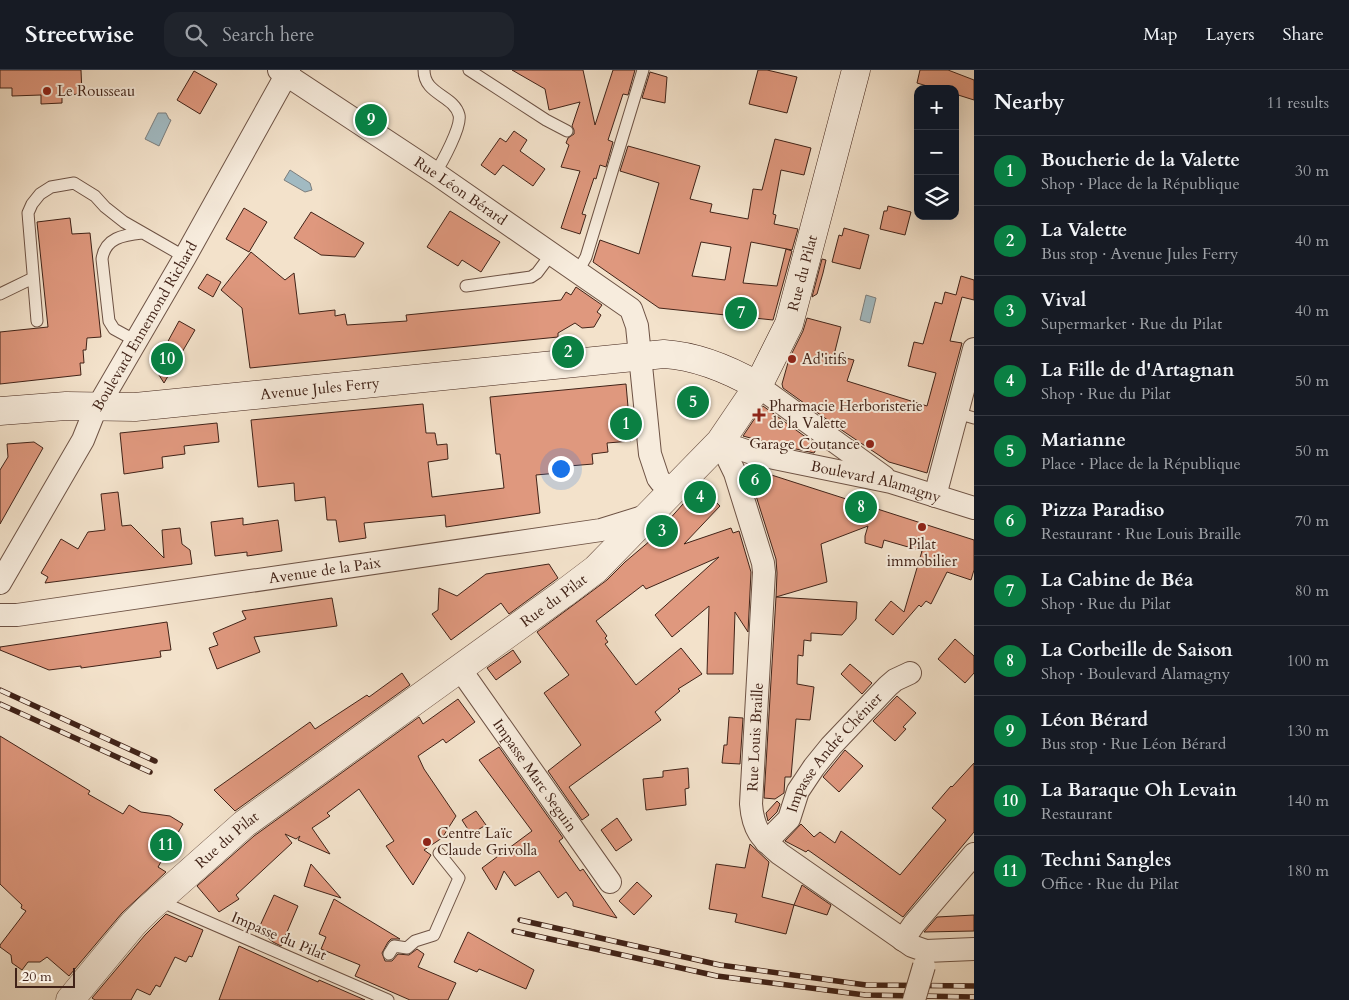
<!DOCTYPE html>
<meta charset="utf-8">
<style>
:root{--surface:#171b24;--page:#20242c;--text:#f1f3f6;--muted:#9ea1a6;--line:#363941;--accent:#0b8043}
body{margin:0;font-family:Cardo,serif;background:var(--page);color:var(--text)}
.controls{position:absolute;right:15px;top:15px;display:grid;overflow:hidden;border-radius:10px;box-shadow:0 5px 20px #0002}
.controls button{width:45px;height:45px;display:grid;place-items:center;padding:0;border:0;border-bottom:1px solid var(--line);background:var(--surface);color:var(--text);font:25px sans-serif}
.scale{position:absolute;left:15px;bottom:12px;width:60px;box-sizing:border-box;padding-left:5px;border:2px solid #412318;border-top:0;font-size:14px;line-height:18px;white-space:nowrap;color:#412318;-webkit-text-stroke:4px #f7ecdd;paint-order:stroke}
.you{position:absolute;left:560px;top:398px;width:18px;height:18px;margin:-12px;border:4px solid #fff;border-radius:50%;background:#1a73e8;box-shadow:0 0 0 8px #1a73e833}
.badge{display:grid;place-items:center;width:32px;height:32px;border-radius:50%;background:var(--accent);color:#fff;font-size:16px;font-weight:700}
.pin{position:absolute;translate:-50% -50%;border:2px solid #fff;box-shadow:0 1px 5px #0006}
.list{margin:0;padding:0;list-style:none}
h2{display:flex;justify-content:space-between;align-items:center;height:65px;margin:0;padding:0 20px;font-size:21px}
h2 small{font-size:16px;font-weight:400;color:var(--muted)}
.list li{display:grid;grid-template-columns:32px 1fr auto;gap:15px;align-items:center;box-sizing:border-box;height:70px;padding:0 20px;border-top:1px solid var(--line)}
.list b{display:block;font-size:19px;white-space:nowrap}
.list p{margin:0;font-size:16px;white-space:nowrap;color:var(--muted)}
.list em{font-size:16px;font-style:normal;color:var(--muted)}
.icon{flex:none;width:28px;height:28px;fill:none;stroke:currentColor;stroke-width:2;stroke-linecap:round;stroke-linejoin:round}
.map{position:relative;flex:none;width:974px;height:930px;overflow:hidden}
header{display:flex;align-items:center;gap:30px;box-sizing:border-box;height:70px;padding:0 25px;background:var(--surface);border-bottom:1px solid var(--line)}
header strong{font-size:24px}
nav{display:flex;gap:28px;margin-inline-start:auto;font-size:18px}
.search{width:350px;height:45px;background:var(--page);display:flex;align-items:center;gap:12px;box-sizing:border-box;padding:0 18px;border-radius:15px;color:var(--muted);font-size:19px}
main{display:flex}
aside{flex:1;background:var(--surface)}
.map>svg:first-child{display:block}
.water{fill:#a1bac2;stroke:#7b7e7e}
.building{fill:#df987e;stroke:#412318;fill-rule:evenodd}
.lines{fill:none;stroke-linecap:round;stroke-linejoin:round}
.service-casing{stroke:#6e5345;stroke-width:13}
.minor-casing{stroke:#6e5345;stroke-width:24}
.tertiary-casing{stroke:#6e5345;stroke-width:29}
.secondary-casing{stroke:#412318;stroke-width:29}
.service{stroke:#f7ecdd;stroke-width:11}
.minor{stroke:#f7ecdd;stroke-width:22}
.tertiary{stroke:#f7ecdd;stroke-width:28}
.secondary{stroke:#f7ecdd;stroke-width:28}
.rail-casing{stroke:#412318;stroke-width:5.5}
.rail{stroke:#f7ecdd;stroke-width:4;stroke-dasharray:11;stroke-linecap:butt}
.minor-bridge-casing{stroke:#6e5345;stroke-width:24;stroke-linecap:butt}
.minor-bridge{stroke:#f7ecdd;stroke-width:22}
.poi-dot{fill:#8f2418;stroke:#f7ecdd;stroke-width:2}
.labels{text-anchor:middle;stroke-width:4;stroke-linejoin:round;paint-order:stroke}
.poi-label{font-size:15px;fill:#412318;stroke:#f7ecdd;text-anchor:start}
.street-label{font-size:15px;fill:#412318;stroke:#f7ecdd}
</style>
<header>
<strong>Streetwise</strong>
<div class="search"><svg class="icon" aria-label="search" viewBox="0 0 24 24"><circle cx="10" cy="10" r="6"/><path d="M15 15l6 6"/></svg>Search here</div>
<nav><a>Map</a><a>Layers</a><a>Share</a></nav>
</header>
<main>
<div class="map">
<svg width="974" height="930" viewBox="0 0 974 930">
<rect width="100%" height="100%" fill="#f3e2cb"/>
<filter id="stains"><feTurbulence type="fractalNoise" baseFrequency=".004" numOctaves="4"/><feColorMatrix values="0 0 0 0 .2 0 0 0 0 .09 0 0 0 0 .02 0 0 0 .5 -.17"/></filter>
<radialGradient id="worn" r=".72"><stop offset=".6" stop-color="#630" stop-opacity="0"/><stop offset="1" stop-color="#630" stop-opacity=".3"/></radialGradient>
<path class="water" d="M158,43H166L169,49L171,50L159,76L145,69Z
M290,100L310,113L312,120L305,122L284,110Z
M866,225L876,228L870,253L860,250Z"/>
<path class="building" d="M0,0H81L82,24L62,25V33L41,34V25L12,26V18H0Z
M512,0H583L595,55L613,0H635L628,25L623,24L608,70L613,72L606,97L600,95L596,109L594,108L582,144L586,145L580,164L561,158L580,101L561,97L569,75L566,73L568,68L574,64V60L572,56L580,32L549,40L545,19Z
M758,0H767L797,7L787,43L749,34Z
M920,0H948L974,10V30L955,24V19H937L917,13Z
M194,1L217,14L200,44L177,30Z
M650,2L667,7L665,33L642,28Z
M514,61L527,70L520,81L545,99L533,116L503,95L495,105L481,95L500,68L506,72Z
M775,69L811,78L804,105L781,100L773,144L776,145L774,154L798,159L792,180L751,172L743,213L777,216L786,179L792,181L773,250L659,238L593,192L600,170L639,184L659,113L620,101L628,76L700,96L690,129L712,134L710,142L748,149L753,119L762,120ZM701,172L731,177L725,210L692,206Z
M888,136L911,142L905,165L880,159L884,141H887Z
M244,138L267,152L249,182L226,169Z
M450,141L500,172L481,202L462,190L458,196L427,177Z
M311,142L364,173L355,187L321,185L294,168Z
M70,148L72,164L90,163L101,267L87,268L86,280H83L84,293H80L81,305L0,314V262L48,257L37,152Z
M844,158L869,165L860,199L832,192L839,165L842,166Z
M251,182L285,210L294,203L299,244L335,240V246L345,244L347,255L407,251L406,245L561,230L566,222L571,225L576,217L602,235L597,242L601,245L594,257L582,258L575,253L558,263V267L250,298L242,238L221,220Z
M822,189L826,190L823,203L817,224L812,227Z
M207,204L221,212L213,227L198,218Z
M961,206L974,210V230L962,227L950,271L962,273L927,403L889,392L843,361L783,318L782,314L789,289L803,261L807,248L841,257L834,285L854,290L847,311L927,336L936,303L908,296L914,272L923,274L935,232L942,234L945,222L956,225Z
M179,251L195,260L164,313L154,297Z
M626,314L631,371L607,373L608,382L592,384L593,394L557,397L558,403L536,405L540,443L446,457L445,445L364,453L366,468L339,472L336,450H327L325,427L295,431L294,413L258,417L251,350L423,334L426,363H435L437,375L447,374L448,389L428,392L432,427L504,418L500,384H496L490,327Z
M763,336L818,376L814,383L769,373L743,366Z
M217,353L219,372L184,376L185,384L162,387L163,398L124,404L120,363Z
M34,372L43,378L0,454V400L8,387L7,374Z
M759,401L974,470V500L971,510L947,502L931,534L926,531L921,537L919,535L893,565L875,550L891,531L904,542L922,481L884,470L882,478L865,473V466L868,456L821,474L827,512L776,527L777,503L776,489L751,410Z
M699,416L720,436L684,474L731,458L733,463L739,461L751,502L748,562L735,542L733,604H707L709,536L672,567L655,545L719,487L646,519L643,515L596,551L607,566L605,568L608,572L605,574L636,615L681,578L702,604L678,619L680,621L655,642L661,650L569,717L589,745L582,750L548,701L581,675L544,623L569,605L537,562L607,510L625,492L651,470Z
M118,422L122,456L131,455L164,488L162,460L180,458L182,474L190,480L192,494L45,513L48,507L41,503L61,469L78,479L88,462L105,460L101,424Z
M243,448V455L278,450L282,481L247,486V482L215,486L211,452Z
M549,494L558,508L509,544L501,533L451,570L432,544L438,540L439,518L457,526L486,504Z
M776,527L857,532L856,549L842,565L811,563V571L804,570L803,586L798,585L797,614L814,617L810,650L796,649L791,707H785L784,723L775,729L764,728Z
M332,528L337,556L254,567L260,582L217,599L209,578L218,575L213,563L246,549L242,541Z
M167,552L171,580L160,581L161,587L81,598V596L49,600L0,580V577Z
M955,569L974,586V603L965,613L938,589Z
M513,580L521,592L496,610L487,598Z
M850,594L872,613L862,624L841,604Z
M402,603L410,615L235,741L214,720L310,652L315,659L367,625L369,627Z
M897,626L916,643L903,657L906,659L895,671L873,651Z
M458,629L475,652L446,673L443,669L418,686L424,699L456,746L442,768L424,780L431,785L413,815L386,776L394,771L359,719L327,743L330,746L312,758L330,784L298,770L300,766L296,769L285,764L292,773L236,825L239,829L219,842L197,816L254,766L419,647L423,654Z
M729,647L743,648L740,694L722,693L724,675H727Z
M0,666L90,721L88,724L123,744L129,735L141,742L170,746L183,754L158,797L166,802L122,843L69,906L47,887L40,892H28L22,900L12,893L11,885L0,877V875L26,841L21,838L22,835L0,814Z
M499,677L563,768L559,771L580,801L583,799L617,848L573,836V832L566,822L558,828L539,801L515,816L504,801L496,820L482,798L532,761L479,690Z
M845,680L863,696L839,722L823,707Z
M974,693V762L903,847L808,780L806,782L785,771L801,754L814,767L820,762L835,773L841,761L900,805L946,750L932,738L951,716L952,717Z
M688,698L689,718L685,719L686,735L646,740L643,709L663,707V701Z
M777,731L780,734L777,742L768,751L766,743Z
M476,741L486,755L471,764L462,750Z
M617,748L632,770L616,781L601,760Z
M750,774L769,792L762,827L794,835L786,864L735,852L737,844L709,839L716,794L745,798Z
M311,794L341,828L304,816Z
M637,812L652,826L634,845L619,831Z
M802,815L831,835L827,845L794,835Z
M274,825L298,836L281,876L273,872L258,860Z
M334,829L400,869H391L388,872L382,883L385,891H392L398,884L409,885L417,879L424,884L418,897L456,913L448,930H410L355,906L360,895L321,879L326,867L319,864Z
M166,844L203,860L192,887L189,886L186,892L175,887L160,917L156,915L150,925L137,919L131,930H95L92,928L145,865Z
M974,845V861L924,862L937,847Z
M468,862L534,900L526,919L479,899L477,902L454,892Z
M239,876L318,912L319,910L365,930H219Z"/>
<g class="lines">
<defs>
<path id="service" d="M424,0C424,25 454,25 459,45C462,56 442,93 435,103
M469,0L546,50L567,61
M578,201L586,187L643,0
M466,216L531,207L537,203L552,183
M0,224L33,208
M37,251L28,143L32,134L40,124L51,117L74,113L95,126L105,137L124,152L185,187
M136,271L114,259L109,251L102,189C105,168 123,165 142,163
M957,343L974,348
M161,827L171,836L388,930
M389,884L394,876L407,878L415,871L434,865L459,808L439,783"/>
<g id="minor">
<path id="s1" d="M279,0L435,103L631,239L637,256L650,384L658,408L661,412L673,419"/>
<path d="M758,316L884,407"/>
<path d="M720,372L735,403L763,493L764,502L751,734C753,760 761,768 780,784L912,876L926,881L974,879"/>
<path id="s2" d="M720,372L755,384L891,412L974,438"/>
<path d="M935,426L974,279"/>
<path id="s3" d="M0,513L83,370L93,345L185,187L289,0"/>
<path id="s4" d="M0,545H17L601,460L646,446"/>
<path id="s5" d="M460,599L610,812"/>
<path id="s6" d="M766,772L789,749L798,721L814,697L831,676L888,616L895,610L910,603"/>
<path d="M903,870L914,854L974,784"/>
</g>
<g id="tertiary">
<path id="s7" d="M70,930L133,854L147,840L244,754L563,524L596,499L720,372L758,316"/>
</g>
<g id="secondary">
<path id="s8" d="M0,341L66,336L135,337L664,284C696,286 730,300 758,316L789,254L856,0"/>
</g>
</defs>
<use href="#service" class="service-casing"/>
<use href="#minor" class="minor-casing"/>
<use href="#tertiary" class="tertiary-casing"/>
<use href="#secondary" class="secondary-casing"/>
<use href="#service" class="service"/>
<use href="#minor" class="minor"/>
<use href="#tertiary" class="tertiary"/>
<use href="#secondary" class="secondary"/>
<defs>
<path id="rail" d="M0,620L155,691
M0,634L150,702
M520,850L720,895L866,915L974,916
M514,861L717,906L865,925L974,927"/>
</defs>
<use href="#rail" class="rail-casing"/>
<use href="#rail" class="rail"/>
<defs>
<path id="minor-bridge" d="M914,930L924,896"/>
</defs>
<use href="#minor-bridge" class="minor-bridge-casing"/>
<use href="#minor-bridge" class="minor-bridge"/>
</g>
<g class="poi-dot">
<circle cx="47" cy="21" r="5"/>
<circle cx="792" cy="289" r="5"/>
<path d="M756.5 337.5h5v5h5v5h-5v5h-5v-5h-5v-5h5z"/>
<circle cx="870" cy="374" r="5"/>
<circle cx="922" cy="457" r="5"/>
<circle cx="427" cy="772" r="5"/>
</g>
<g class="labels">
<g class="poi-label">
<text x="57" y="26">Le Rousseau</text>
<text x="802" y="294">Ad'itifs</text>
<text x="769" y="341">Pharmacie Herboristerie<tspan x="769" dy="17">de la Valette</tspan></text>
<text x="860" y="379" text-anchor="end">Garage Coutance</text>
<text x="922" y="479" text-anchor="middle">Pilat<tspan x="922" dy="17">immobilier</tspan></text>
<text x="437" y="768">Centre Laïc<tspan x="437" dy="17">Claude Grivolla</tspan></text>
</g>
<g class="street-label">
<text dy="5" stroke="none"><textPath href="#s1" startOffset="218">Rue Léon Bérard</textPath></text>
<text dy="5" stroke="none"><textPath href="#s8" startOffset="889">Rue du Pilat</textPath></text>
<text dy="5" stroke="none"><textPath href="#s3" startOffset="295">Boulevard Ennemond Richard</textPath></text>
<text dy="5" stroke="none"><textPath href="#s8" startOffset="321">Avenue Jules Ferry</textPath></text>
<text dy="5" stroke="none"><textPath href="#s2" startOffset="161">Boulevard Alamagny</textPath></text>
<text dy="5" stroke="none"><textPath href="#s4" startOffset="328">Avenue de la Paix</textPath></text>
<text dy="5" stroke="none"><textPath href="#s7" startOffset="630">Rue du Pilat</textPath></text>
<text transform="translate(755 667) rotate(-87)" y="5">Rue Louis Braille</text>
<text dy="5" stroke="none"><textPath href="#s6" startOffset="114">Impasse André Chénier</textPath></text>
<text dy="5" stroke="none"><textPath href="#s5" startOffset="130">Impasse Marc Seguin</textPath></text>
<text dy="5" stroke="none"><textPath href="#s7" startOffset="225">Rue du Pilat</textPath></text>
<text transform="translate(279 866) rotate(23)" y="5">Impasse du Pilat</text>
</g>
</g>
<rect width="100%" height="100%" filter="url(#stains)"/>
<rect width="100%" height="100%" fill="url(#worn)"/>
</svg>
<div class="controls">
<button>+</button>
<button>−</button>
<button><svg class="icon" aria-label="layers" viewBox="0 0 24 24"><path d="M12 4l9 5-9 5-9-5zM3 14l9 5 9-5"/></svg></button>
</div>
<div class="scale">20 m</div>
<div class="you"></div>
<div class="pin badge" style="left:626px;top:354px">1</div>
<div class="pin badge" style="left:568px;top:282px">2</div>
<div class="pin badge" style="left:662px;top:461px">3</div>
<div class="pin badge" style="left:700px;top:427px">4</div>
<div class="pin badge" style="left:693px;top:332px">5</div>
<div class="pin badge" style="left:755px;top:410px">6</div>
<div class="pin badge" style="left:741px;top:243px">7</div>
<div class="pin badge" style="left:861px;top:437px">8</div>
<div class="pin badge" style="left:371px;top:50px">9</div>
<div class="pin badge" style="left:167px;top:289px">10</div>
<div class="pin badge" style="left:166px;top:775px">11</div>
</div>
<aside>
<h2>Nearby<small>11 results</small></h2>
<ul class="list">
<li><span class="badge">1</span><div><b>Boucherie de la Valette</b><p>Shop · Place de la République</p></div><em>30 m</em></li>
<li><span class="badge">2</span><div><b>La Valette</b><p>Bus stop · Avenue Jules Ferry</p></div><em>40 m</em></li>
<li><span class="badge">3</span><div><b>Vival</b><p>Supermarket · Rue du Pilat</p></div><em>40 m</em></li>
<li><span class="badge">4</span><div><b>La Fille de d'Artagnan</b><p>Shop · Rue du Pilat</p></div><em>50 m</em></li>
<li><span class="badge">5</span><div><b>Marianne</b><p>Place · Place de la République</p></div><em>50 m</em></li>
<li><span class="badge">6</span><div><b>Pizza Paradiso</b><p>Restaurant · Rue Louis Braille</p></div><em>70 m</em></li>
<li><span class="badge">7</span><div><b>La Cabine de Béa</b><p>Shop · Rue du Pilat</p></div><em>80 m</em></li>
<li><span class="badge">8</span><div><b>La Corbeille de Saison</b><p>Shop · Boulevard Alamagny</p></div><em>100 m</em></li>
<li><span class="badge">9</span><div><b>Léon Bérard</b><p>Bus stop · Rue Léon Bérard</p></div><em>130 m</em></li>
<li><span class="badge">10</span><div><b>La Baraque Oh Levain</b><p>Restaurant</p></div><em>140 m</em></li>
<li><span class="badge">11</span><div><b>Techni Sangles</b><p>Office · Rue du Pilat</p></div><em>180 m</em></li>
</ul>
</aside>
</main>
